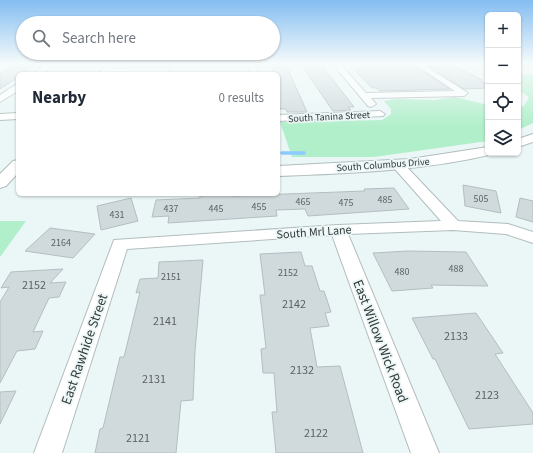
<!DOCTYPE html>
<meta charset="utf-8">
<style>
:root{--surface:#fff;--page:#f2f2f3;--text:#1f2937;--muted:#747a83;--line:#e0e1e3}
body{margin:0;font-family:"Source Sans 3",sans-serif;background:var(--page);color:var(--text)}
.controls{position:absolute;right:12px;top:12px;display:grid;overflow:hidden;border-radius:6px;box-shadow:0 1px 3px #0004}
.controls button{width:36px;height:36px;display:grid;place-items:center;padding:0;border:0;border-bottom:1px solid var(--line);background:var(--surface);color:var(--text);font:20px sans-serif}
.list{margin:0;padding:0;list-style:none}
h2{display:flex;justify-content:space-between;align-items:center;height:52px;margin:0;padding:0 16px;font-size:17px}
h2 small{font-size:13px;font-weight:400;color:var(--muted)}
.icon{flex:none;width:22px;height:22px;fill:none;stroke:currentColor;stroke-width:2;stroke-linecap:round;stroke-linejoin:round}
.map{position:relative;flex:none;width:533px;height:453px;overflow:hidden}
.search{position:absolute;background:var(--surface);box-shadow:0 1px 3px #0004;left:16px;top:16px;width:264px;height:44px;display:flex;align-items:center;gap:10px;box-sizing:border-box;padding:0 14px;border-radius:22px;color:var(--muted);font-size:15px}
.panel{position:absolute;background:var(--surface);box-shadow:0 1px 3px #0004;left:16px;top:72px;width:264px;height:124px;border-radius:6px}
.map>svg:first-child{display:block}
.green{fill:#b1efca}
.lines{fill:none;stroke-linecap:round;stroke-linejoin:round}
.stream{stroke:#8dcaff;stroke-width:3.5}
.building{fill:#d0dadd;stroke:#b4bdc1}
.minor-casing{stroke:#b2bdbd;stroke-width:2}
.tertiary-casing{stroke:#b2bdbd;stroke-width:2}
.minor{fill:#fff;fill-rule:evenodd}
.tertiary{fill:#fff;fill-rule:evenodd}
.labels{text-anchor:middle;stroke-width:3.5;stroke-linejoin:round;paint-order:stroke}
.far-street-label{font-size:10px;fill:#353939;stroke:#ebf6f6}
.number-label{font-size:10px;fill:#5c6162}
.street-label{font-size:12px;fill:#353939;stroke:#ebf6f6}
.near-number-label{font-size:12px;fill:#5c6162}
.near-street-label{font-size:14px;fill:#353939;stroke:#ebf6f6}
</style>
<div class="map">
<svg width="533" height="453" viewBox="0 0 533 453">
<rect width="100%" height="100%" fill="#ebf6f6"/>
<path class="green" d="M533,74V123L518,130V107L524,106L529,97L518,90V75Z
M455,97L488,105V141L374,157H292L280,122L382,120L391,114V109L384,101L396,99L435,100Z
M0,221H26L0,257Z"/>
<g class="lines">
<path class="stream" d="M282,153H304"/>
</g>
<path class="building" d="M18,63H37L22,74H18V77L0,89V74Z
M271,63H285L307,112H287L286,109H280L278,104V74H274Z
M300,63H320L354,107H348L351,110L333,111Z
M348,63H400L406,67H416L450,89L380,91L376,88H372Z
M430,67L459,68L482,80H479L488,85V88L464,89Z
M463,185L496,191L501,213L465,206Z
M394,188L409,209L308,216L305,209L276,210L277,216L168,223L169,216L152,217L156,200L200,198V196L232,194V196L365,191L364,189Z
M131,198L138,221L101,230L97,206Z
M520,198L533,201V222L516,217Z
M50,228L95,234L73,258L25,251Z
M408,251L466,252L488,286L431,285L433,288L392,291L373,253Z
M301,252L305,266H312L320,291H324L331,312L325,313L329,326L310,328L317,367L340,366L363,453H276L272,412H277L274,373H263L261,349L266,348L260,295H265L260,254Z
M203,260L195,351L193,400L181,401L176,453H95L100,429L103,428L120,357H124L140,292L136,293L140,279L158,278L159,262Z
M63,269L50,283L66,282L59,297L49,298L33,332L43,331L35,349L17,351L0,383V302L9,287L1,288L11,272Z
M476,313L503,353L495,354L533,413V424L469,429L435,359H433L412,318Z
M16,391L0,424V392Z"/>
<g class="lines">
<defs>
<path id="minor" d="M47,63H55L42,74H33Z
M249,63H255L258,74H250Z
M332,63H339L366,93L455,91L413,63H452L449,65L425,66L468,93L464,96L371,98L376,104L371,107L368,106Z
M166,68H169V72L105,73L101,71L105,69Z
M15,85H18V91L0,102V95Z
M380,111L385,114L383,116L278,121V115Z
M18,113V119L0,120V114Z
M398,161L402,162L458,221L508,224L533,232V243L506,234L453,230L348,234L439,453H411L332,235L127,249L62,453H34L114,240L338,225L441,221L394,168L392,165L394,162Z"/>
<path id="tertiary" d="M108,63H117L107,74H98Z
M533,134V142L518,147V139Z
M488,147V153L493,154C423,171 350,173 278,176V166L410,159Z
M18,160V173L6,186L0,188V174L13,161Z"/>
</defs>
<use href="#minor" class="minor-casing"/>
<use href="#tertiary" class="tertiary-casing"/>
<use href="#minor" class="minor"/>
<use href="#tertiary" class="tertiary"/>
</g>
<linearGradient id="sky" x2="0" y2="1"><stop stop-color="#83bdf1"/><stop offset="0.5" stop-color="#f6fbfb"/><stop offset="1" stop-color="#f6fbfb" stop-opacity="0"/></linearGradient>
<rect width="533" height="127" fill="url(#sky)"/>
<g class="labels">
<g class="far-street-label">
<text transform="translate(329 116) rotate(-3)" y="4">South Tanina Street</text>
<text transform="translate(383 164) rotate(-4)" y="4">South Columbus Drive</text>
</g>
<g class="number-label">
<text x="481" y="202">505</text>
<text x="385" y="203">485</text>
<text x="303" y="205">465</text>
<text x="346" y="206">475</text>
<text x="259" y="210">455</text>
<text x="171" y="212">437</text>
<text x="216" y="212">445</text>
<text x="117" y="218">431</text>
<text x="61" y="246">2164</text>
<text x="456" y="272">488</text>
<text x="402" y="275">480</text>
<text x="288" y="276">2152</text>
<text x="171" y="280">2151</text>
</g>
<g class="street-label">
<text transform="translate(314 232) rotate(-4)" y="4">South Mrl Lane</text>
</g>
<g class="near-number-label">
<text x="34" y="289">2152</text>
<text x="294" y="308">2142</text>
<text x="165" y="325">2141</text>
<text x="456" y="340">2133</text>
<text x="302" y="374">2132</text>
<text x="154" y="383">2131</text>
<text x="487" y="399">2123</text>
<text x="316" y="437">2122</text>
<text x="138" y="442">2121</text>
</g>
<g class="near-street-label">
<text transform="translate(381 341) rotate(69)" y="5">East Willow Wick Road</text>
<text transform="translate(84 349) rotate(-71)" y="5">East Rawhide Street</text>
</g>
</g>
</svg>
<div class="controls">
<button>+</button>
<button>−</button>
<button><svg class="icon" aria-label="locate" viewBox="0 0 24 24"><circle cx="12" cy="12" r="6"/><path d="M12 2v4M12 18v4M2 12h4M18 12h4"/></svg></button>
<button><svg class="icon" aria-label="layers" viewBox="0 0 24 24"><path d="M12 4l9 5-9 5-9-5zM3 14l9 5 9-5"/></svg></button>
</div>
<div class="search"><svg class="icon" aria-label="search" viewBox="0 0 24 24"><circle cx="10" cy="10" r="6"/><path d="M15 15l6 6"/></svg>Search here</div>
<section class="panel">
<h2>Nearby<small>0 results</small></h2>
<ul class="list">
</ul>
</section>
</div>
